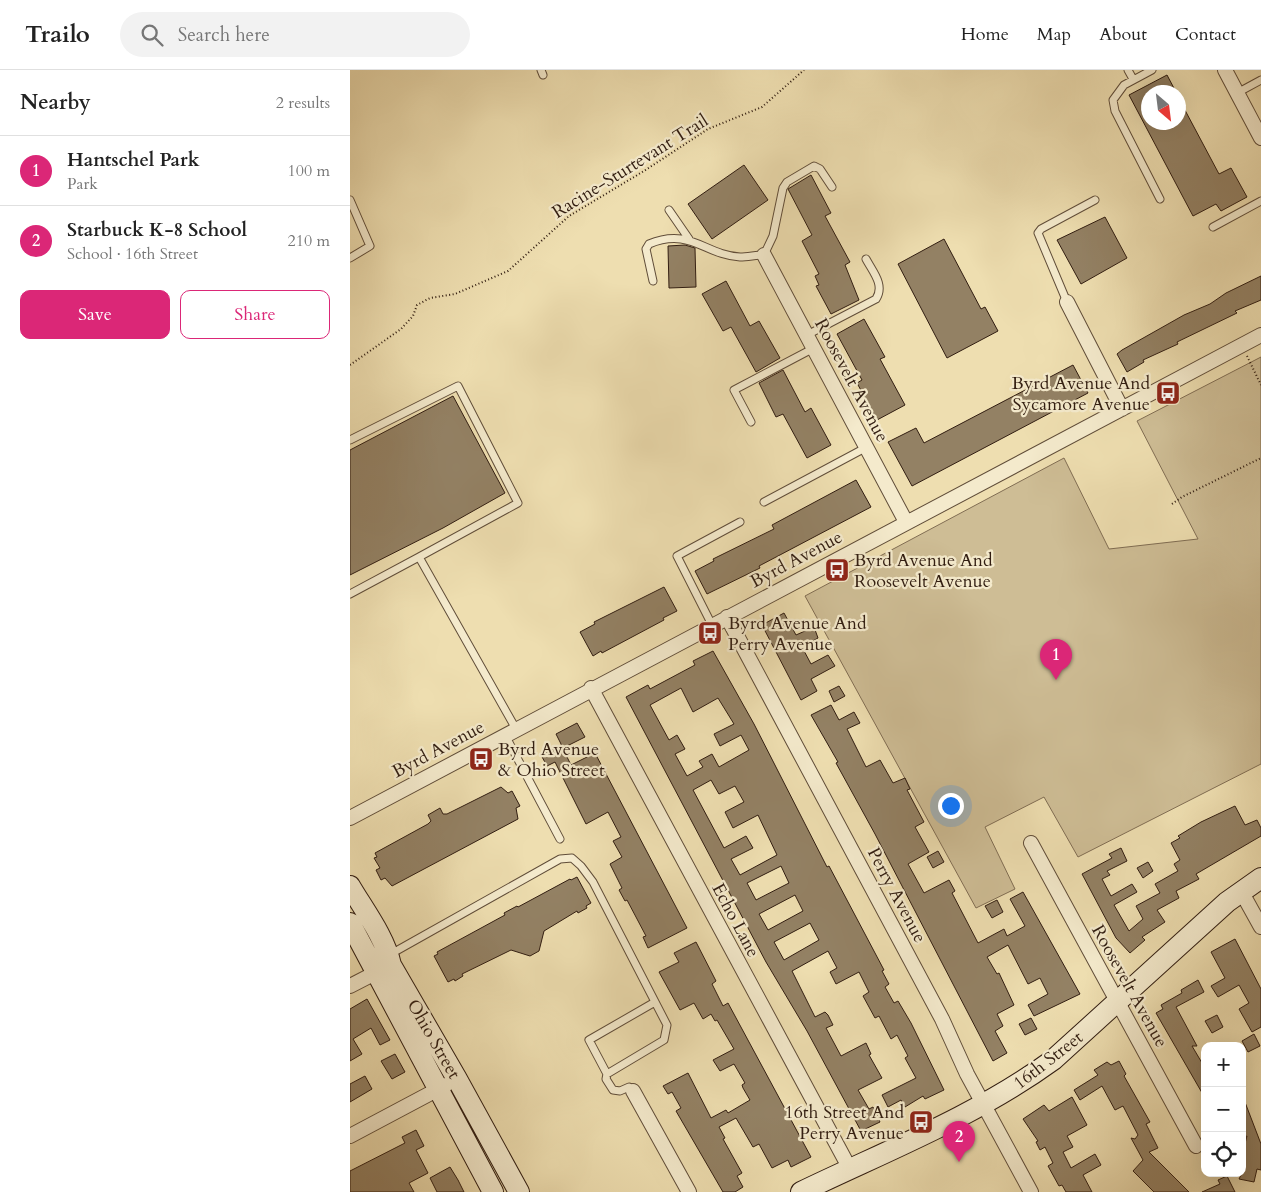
<!DOCTYPE html>
<meta charset="utf-8">
<style>
:root{--surface:#fff;--page:#f2f2f2;--text:#222;--muted:#767676;--line:#e0e0e0;--accent:#db2777}
body{margin:0;font-family:Cardo,serif;background:var(--page);color:var(--text)}
.controls{position:absolute;right:15px;bottom:15px;display:grid;overflow:hidden;border-radius:10px;box-shadow:0 5px 20px #0002}
.controls button{width:45px;height:45px;display:grid;place-items:center;padding:0;border:0;border-bottom:1px solid var(--line);background:var(--surface);color:var(--text);font:25px sans-serif}
.compass{position:absolute;left:791px;top:15px;width:45px;height:45px;border-radius:50%;background:var(--surface);box-shadow:0 5px 20px #0002;rotate:152deg}
.you{position:absolute;left:600px;top:735px;width:18px;height:18px;margin:-12px;border:4px solid #fff;border-radius:50%;background:#1a73e8;box-shadow:0 0 0 8px #1a73e833}
.badge{display:grid;place-items:center;width:32px;height:32px;border-radius:50%;background:var(--accent);color:#fff;font-size:16px;font-weight:700}
.pin{position:absolute;translate:-50% -41px;filter:drop-shadow(0 1px 2px #0008)}
.pin::after{content:'';position:absolute;top:26px;width:18px;height:15px;background:inherit;clip-path:polygon(0 0,100% 0,50% 100%)}
.list{margin:0;padding:0;list-style:none}
h2{display:flex;justify-content:space-between;align-items:center;height:65px;margin:0;padding:0 20px;font-size:21px}
h2 small{font-size:16px;font-weight:400;color:var(--muted)}
.list li{display:grid;grid-template-columns:32px 1fr auto;gap:15px;align-items:center;box-sizing:border-box;height:70px;padding:0 20px;border-top:1px solid var(--line)}
.list b{display:block;font-size:19px;white-space:nowrap}
.list p{margin:0;font-size:16px;white-space:nowrap;color:var(--muted)}
.list em{font-size:16px;font-style:normal;color:var(--muted)}
.actions{display:flex;gap:10px;padding:15px 20px}
.actions a{flex:1;padding:11px 0;border:1px solid var(--accent);border-radius:10px;text-align:center;font-size:18px;color:var(--accent)}
.actions .main{background:var(--accent);color:#fff}
.icon{flex:none;width:28px;height:28px;fill:none;stroke:currentColor;stroke-width:2;stroke-linecap:round;stroke-linejoin:round}
.map{position:relative;flex:none;width:911px;height:1122px;overflow:hidden}
header{display:flex;align-items:center;gap:30px;box-sizing:border-box;height:70px;padding:0 25px;background:var(--surface);border-bottom:1px solid var(--line)}
header strong{font-size:24px}
nav{display:flex;gap:28px;margin-inline-start:auto;font-size:18px}
.search{width:350px;height:45px;background:var(--page);display:flex;align-items:center;gap:12px;box-sizing:border-box;padding:0 18px;border-radius:28px;color:var(--muted);font-size:19px}
main{display:flex}
aside{flex:1;background:var(--surface)}
.map>svg:first-child{display:block}
.green{fill:#cebd95;stroke:#806d53}
.building{fill:#938164;stroke:#311d11;fill-rule:evenodd}
.lines{fill:none;stroke-linecap:round;stroke-linejoin:round}
.lane-casing{stroke:#604d39;stroke-width:9}
.street-casing{stroke:#604d39;stroke-width:16}
.secondary-casing{stroke:#311d11;stroke-width:22}
.path{stroke:#311d11;stroke-width:2;stroke-dasharray:1 2.5;stroke-linecap:butt}
.lane{stroke:#f4eacc;stroke-width:7}
.street{stroke:#f4eacc;stroke-width:14}
.secondary{stroke:#f4eacc;stroke-width:20}
.labels{text-anchor:middle;stroke-width:4.5;stroke-linejoin:round;paint-order:stroke}
.street-label{font-size:18px;fill:#311d11;stroke:#f4eacc}
.poi-label{font-size:18px;fill:#311d11;stroke:#f4eacc;text-anchor:start}
</style>
<header>
<strong>Trailo</strong>
<div class="search"><svg class="icon" aria-label="search" viewBox="0 0 24 24"><circle cx="10" cy="10" r="6"/><path d="M15 15l6 6"/></svg>Search here</div>
<nav><a>Home</a><a>Map</a><a>About</a><a>Contact</a></nav>
</header>
<main>
<aside>
<h2>Nearby<small>2 results</small></h2>
<ul class="list">
<li><span class="badge">1</span><div><b>Hantschel Park</b><p>Park</p></div><em>100 m</em></li>
<li><span class="badge">2</span><div><b>Starbuck K-8 School</b><p>School · 16th Street</p></div><em>210 m</em></li>
</ul>
<div class="actions"><a class="main">Save</a><a>Share</a></div>
</aside>
<div class="map">
<svg width="911" height="1122" viewBox="0 0 911 1122">
<rect width="100%" height="100%" fill="#eedeb0"/>
<filter id="stains"><feTurbulence type="fractalNoise" baseFrequency=".004" numOctaves="4"/><feColorMatrix values="0 0 0 0 .2 0 0 0 0 .09 0 0 0 0 .02 0 0 0 .5 -.17"/></filter>
<radialGradient id="worn" r=".72"><stop offset=".6" stop-color="#630" stop-opacity="0"/><stop offset="1" stop-color="#630" stop-opacity=".3"/></radialGradient>
<path class="green" d="M911,287V694L728,787L694,727L635,757L665,819L626,838L455,526L714,388L759,479L848,469L787,351Z"/>
<path class="building" d="M817,5L826,22H798V52H828V27L869,104L881,98L897,127L871,141L866,134L843,146L779,25Z
M394,95L418,130L362,169L338,134Z
M461,105L481,143L475,146L500,192L495,195L509,230L481,244L466,216L469,215L465,206L469,204L452,171L462,165L438,119Z
M755,147L777,188L731,214L707,170Z
M594,169L631,239L635,237L648,261L597,288L548,194Z
M335,175L345,178L346,217L319,218L318,176Z
M911,206V230L885,241L887,243L827,272L828,274L793,290L794,292L777,302L767,284L772,280L834,245L860,234L876,223Z
M376,211L400,256L409,251L430,288L406,302L381,257L373,261L352,224Z
M514,249L535,287L530,289L555,335L527,350L507,313L512,310L487,264Z
M723,295L738,323L562,416L538,372L566,358L574,373Z
M433,300L455,342L461,338L481,375L457,388L433,344L426,347L409,313Z
M103,326L155,423L93,458L0,505V380Z
M506,410L521,437L409,496L410,498L357,524L345,501L364,491L363,489L424,459L422,455Z
M314,517L327,541L313,548L314,550L252,583L251,581L243,586L230,562L245,554L244,552Z
M434,543L446,565L464,557L468,568L452,577L461,594L478,585L485,596L461,609L467,621L451,630L412,555Z
M363,581L404,654L477,797L479,796L534,900L532,901L539,914L535,917L544,933L548,931L561,953L594,1020L575,1029L573,1026L555,1037L551,1030L538,1037L532,1025L566,1008L555,988L558,986L547,965L541,969L529,946L525,948L513,926L519,922L509,902L486,914L480,902L487,898L478,881L442,901L465,947L475,942L478,945L483,955L476,958L491,986L516,973L521,984L519,985L532,1008L508,1020L519,1039L523,1037L530,1052L511,1061L457,961L416,892L276,627L298,615L300,619L345,595L343,591ZM331,618L343,642L368,628L384,654L364,664L370,676L391,665L399,680L369,697L362,684L349,691L353,697L337,706L325,684L335,679L327,665L319,670L300,635ZM361,710L369,724L385,716L394,732L375,742L383,758L408,745L427,785L390,805L381,789L403,778L396,766L374,778L343,720ZM431,796L439,813L406,830L397,813ZM445,825L453,841L418,860L409,844ZM460,853L469,870L434,890L424,872Z
M489,616L495,626L484,632L479,621Z
M481,635L489,650L504,642L510,653L497,659L516,697L530,690L543,713L555,708L560,719L557,720L574,752L565,757L579,782L558,794L574,823L599,810L605,821L602,823L628,873L654,859L657,866L675,856L660,829L673,822L730,924L684,946L678,935L698,924L690,908L678,914L658,875L637,887L647,904L649,903L664,935L647,944L653,956L645,961L657,983L643,991L525,764L486,693L488,692L461,645Z
M227,653L235,667L213,678L206,664Z
M211,675L221,695L245,683L337,858L298,878L293,867L296,866L277,830L275,831L269,820L272,818L260,794L272,787L263,771L271,767L258,742L236,754L205,692L197,696L191,685Z
M151,717L158,723L162,721L170,736L166,738L168,749L42,816L35,808L31,810L26,800L30,798L24,788L27,787L25,783L78,754L81,751L78,745L90,738L93,744H97Z
M885,736L895,755L907,750L911,758V766L846,804L849,809L826,821L829,828L807,840L815,852L792,867L795,870L780,883L766,868L732,804L762,788L759,784L771,778L777,791L757,801L760,805L752,809L761,826L782,814L787,822L764,835L779,861L793,849L786,836L810,823L805,814L828,801L824,794L830,790L821,773L830,768L828,766L851,752Z
M588,781L594,792L583,798L577,787Z
M798,792L803,801L793,808L787,798Z
M227,807L241,833L236,836L237,838L228,843L227,841L194,861L189,881L180,886L161,880L112,904L113,906L105,911L104,909L98,912L84,886L88,884L87,882L155,845L154,843L167,836L168,837L220,809L221,810Z
M647,830L653,842L642,848L635,836Z
M885,869L911,919V957L902,962L889,939L899,933L889,915L868,927L861,916L875,908L861,882Z
M346,872L366,911L362,914L373,936L378,933L461,1087L441,1097L438,1090L422,1098L409,1074L403,1077L386,1048L369,1057L375,1068L373,1069L392,1103L387,1106L393,1117L385,1122H373L326,1041L331,1038L322,1022L318,1024L313,1016L338,1003L361,1048L376,1040L378,1043L400,1030L393,1018L392,1015L395,1013L384,994L370,1001L363,990L384,979L367,950L365,951L361,944L353,949L344,933L330,940L309,902L329,892L324,883Z
M848,910L854,922L826,937L847,976H842L855,998V1028L806,943L813,939L811,935L832,923L831,920Z
M17,929L40,970L30,975L21,958L3,969L12,984L0,991V939Z
M867,945L873,957L862,963L855,951Z
M681,948L687,959L675,965L669,954Z
M904,964L910,976L898,982L892,971Z
M45,984L55,1002L42,1009L31,991Z
M769,991L776,1004L774,1006L800,1052L796,1054L808,1078L799,1082L839,1122H804L783,1101L793,1090L781,1068L785,1069L788,1065L773,1036L765,1040L752,1016L730,1030L724,1020L748,1005L744,1000L757,992L761,995Z
M15,1006L22,1019L0,1032V1014Z
M722,1027L737,1055L717,1066L723,1077L713,1082L721,1098L745,1084L751,1095L733,1105L742,1122H716L712,1115L709,1116L698,1096L703,1093L695,1077L690,1080L686,1072L688,1071L673,1049L694,1035L699,1041Z
M893,1027L911,1074V1100L907,1099L904,1112L889,1109L892,1103V1085L897,1066L892,1068Z
M66,1060L74,1076L66,1080L78,1103L59,1113L64,1122H0V1101L55,1073L52,1067Z
M100,1097L108,1110L114,1122H87L80,1108Z
M877,1106L885,1122H852L870,1114L868,1110Z"/>
<g class="lines">
<defs>
<path id="lane" d="M191,0L193,5
M778,0L783,9
M802,0L774,15L763,30L765,41L810,129
M887,23L911,10
M0,130L20,176L0,188
M319,140L339,169
M863,157L911,131
M303,211L296,179L299,174C340,157 355,185 390,187C398,187 406,185 414,185L423,166L433,118L437,112L464,96L470,99L482,117
M717,232L688,163L691,159L745,130
M457,265L526,229C535,215 523,202 516,189
M401,352L384,320L464,278
M0,370L108,316L168,433L69,487
M414,432L517,377
M0,524L69,487L166,659
M362,555L327,486L390,452
M155,665L210,769
M39,885L210,789L222,788L231,796L243,812L317,955L314,970L257,1004L256,1009L263,1020L270,1021L279,1017L283,1021
M257,1004L239,970L305,932"/>
<path id="street" d="M875,0L911,68
M414,185L556,452
M717,232L772,339
M377,547L592,949L617,1004L681,1122
M241,618L500,1099
M0,748L911,265
M681,773L846,1076
M891,821L911,857
M0,916L33,899
M283,1021L339,1122
M0,1066L96,1015"/>
<path id="secondary" d="M0,816C14,840 35,867 41,895L107,1009L169,1122
M0,853L143,1122
M451,1122C536,1081 626,1046 703,990L877,832L911,808"/>
</defs>
<use href="#lane" class="lane-casing"/>
<use href="#street" class="street-casing"/>
<use href="#secondary" class="secondary-casing"/>
<path class="path" d="M897,286L911,315
M0,295L51,259L63,246L67,235L80,228L105,224L158,201L219,146L294,101L358,59L412,37L454,0
M822,434L832,427L911,388"/>
<use href="#lane" class="lane"/>
<use href="#street" class="street"/>
<use href="#secondary" class="secondary"/>
</g>
<defs>
<symbol id="bus-square" viewBox="-11 -11 22 22"><rect x="-9" y="-9" width="18" height="18" rx="4" fill="#8f2418" stroke="#f4eacc"/><path d="M-5-6H5V4H4V6H2V4H-2V6H-4V4H-5ZM-3.5-4V0h7V-4ZM-3.5 1.2v1.5H-2V1.2ZM2 1.2v1.5H3.5V1.2Z" fill="#fff"/></symbol>
</defs>
<g fill-rule="evenodd">
<use href="#bus-square" x="804" y="309" width="28" height="28"/>
<use href="#bus-square" x="473" y="486" width="28" height="28"/>
<use href="#bus-square" x="346" y="549" width="28" height="28"/>
<use href="#bus-square" x="117" y="675" width="28" height="28"/>
<use href="#bus-square" x="557" y="1038" width="28" height="28"/>
</g>
<g class="labels">
<g class="street-label">
<text transform="translate(280 96) rotate(-32)" y="6">Racine-Sturtevant Trail</text>
<text transform="translate(502 310) rotate(62)" y="6">Roosevelt Avenue</text>
<text transform="translate(446 489) rotate(-28)" y="6">Byrd Avenue</text>
<text transform="translate(88 679) rotate(-28)" y="6">Byrd Avenue</text>
<text transform="translate(547 825) rotate(62)" y="6">Perry Avenue</text>
<text transform="translate(386 850) rotate(62)" y="6">Echo Lane</text>
<text transform="translate(780 916) rotate(61)" y="6">Roosevelt Avenue</text>
<text transform="translate(84 969) rotate(60)" y="6">Ohio Street</text>
<text transform="translate(698 990) rotate(-38)" y="6">16th Street</text>
</g>
<g class="poi-label">
<text x="800" y="319" text-anchor="end">Byrd Avenue And<tspan x="800" dy="21">Sycamore Avenue</tspan></text>
<text x="504" y="496">Byrd Avenue And<tspan x="504" dy="21">Roosevelt Avenue</tspan></text>
<text x="378" y="559">Byrd Avenue And<tspan x="378" dy="21">Perry Avenue</tspan></text>
<text x="148" y="685">Byrd Avenue<tspan x="148" dy="21">&amp; Ohio Street</tspan></text>
<text x="554" y="1048" text-anchor="end">16th Street And<tspan x="554" dy="21">Perry Avenue</tspan></text>
</g>
</g>
<rect width="100%" height="100%" filter="url(#stains)"/>
<rect width="100%" height="100%" fill="url(#worn)"/>
</svg>
<div class="controls">
<button>+</button>
<button>−</button>
<button><svg class="icon" aria-label="locate" viewBox="0 0 24 24"><circle cx="12" cy="12" r="6"/><path d="M12 2v4M12 18v4M2 12h4M18 12h4"/></svg></button>
</div>
<svg class="compass" viewBox="-18 -18 36 36"><path d="M0-13l5 13h-10z" fill="#e53935"/><path d="M0 13l5-13h-10z" fill="#767676"/></svg>
<div class="you"></div>
<div class="pin badge" style="left:706px;top:610px">1</div>
<div class="pin badge" style="left:609px;top:1092px">2</div>
</div>
</main>
